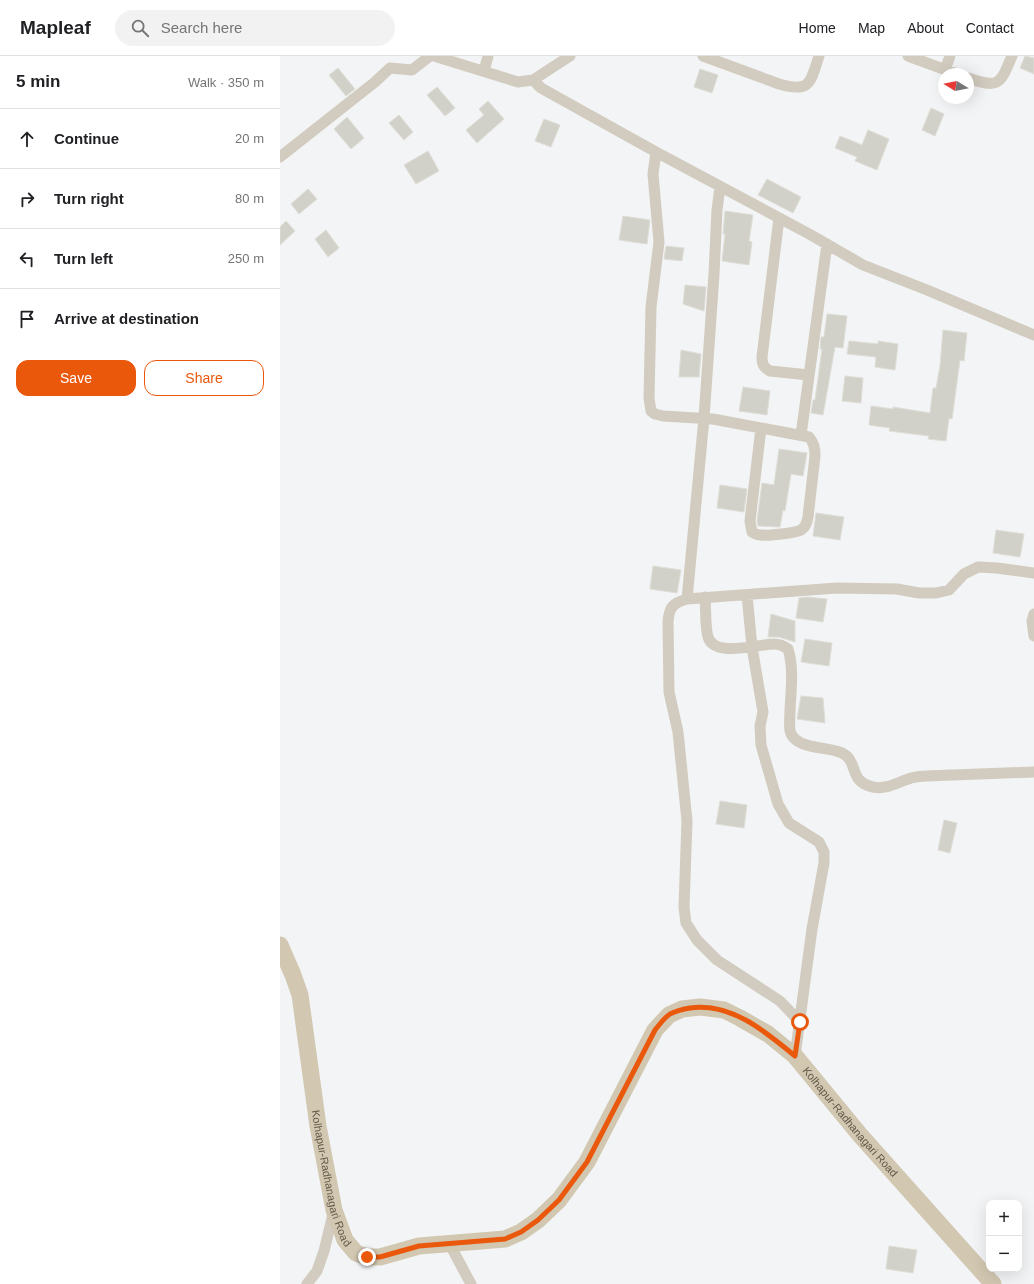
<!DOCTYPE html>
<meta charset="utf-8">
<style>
:root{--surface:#fff;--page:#f2f2f2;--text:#202124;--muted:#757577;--line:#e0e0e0;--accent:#ea580c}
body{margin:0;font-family:Arial,sans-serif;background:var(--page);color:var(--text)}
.controls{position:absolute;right:12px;bottom:12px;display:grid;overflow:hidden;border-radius:8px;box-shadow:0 4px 16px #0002}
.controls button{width:36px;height:36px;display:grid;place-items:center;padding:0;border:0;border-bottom:1px solid var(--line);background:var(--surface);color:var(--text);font:20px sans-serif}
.compass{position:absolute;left:658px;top:12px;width:36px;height:36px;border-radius:50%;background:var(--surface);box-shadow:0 4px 16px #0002;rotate:280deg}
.stop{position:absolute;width:12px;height:12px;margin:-9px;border:3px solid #ea580c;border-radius:50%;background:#fff}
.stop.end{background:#ea580c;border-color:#fff;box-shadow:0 1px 4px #0008}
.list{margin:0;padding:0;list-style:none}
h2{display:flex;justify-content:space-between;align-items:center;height:52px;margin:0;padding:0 16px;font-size:17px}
h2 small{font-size:13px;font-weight:400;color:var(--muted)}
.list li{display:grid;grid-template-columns:26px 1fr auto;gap:12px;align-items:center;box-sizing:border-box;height:60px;padding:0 16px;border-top:1px solid var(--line)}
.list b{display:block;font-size:15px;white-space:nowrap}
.list em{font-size:13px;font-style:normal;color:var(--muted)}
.actions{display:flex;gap:8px;padding:12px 16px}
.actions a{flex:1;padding:9px 0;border:1px solid var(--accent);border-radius:12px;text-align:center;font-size:14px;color:var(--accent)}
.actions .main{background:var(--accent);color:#fff}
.icon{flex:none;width:22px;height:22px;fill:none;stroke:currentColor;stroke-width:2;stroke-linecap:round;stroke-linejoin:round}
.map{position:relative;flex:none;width:754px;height:1228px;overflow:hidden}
header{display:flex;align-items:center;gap:24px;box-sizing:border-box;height:56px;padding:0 20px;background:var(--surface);border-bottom:1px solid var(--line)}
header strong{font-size:19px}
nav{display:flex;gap:22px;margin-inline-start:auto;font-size:14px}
.search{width:280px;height:36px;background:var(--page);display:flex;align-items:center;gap:10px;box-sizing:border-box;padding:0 14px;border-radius:22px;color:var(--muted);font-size:15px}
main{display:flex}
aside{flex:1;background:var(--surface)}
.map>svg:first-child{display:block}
.building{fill:#d2d1c9;stroke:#deddd6}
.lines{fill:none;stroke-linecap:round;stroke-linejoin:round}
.minor{stroke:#d2cbbf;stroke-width:11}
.primary{stroke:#d2c7b1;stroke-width:17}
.route{stroke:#ea580c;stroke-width:5}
.labels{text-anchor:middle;stroke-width:3;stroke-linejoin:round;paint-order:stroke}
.street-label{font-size:11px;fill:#625948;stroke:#fff}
</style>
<header>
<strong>Mapleaf</strong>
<div class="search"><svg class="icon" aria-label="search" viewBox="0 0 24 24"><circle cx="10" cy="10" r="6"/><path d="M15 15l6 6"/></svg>Search here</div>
<nav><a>Home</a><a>Map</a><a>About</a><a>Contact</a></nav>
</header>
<main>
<aside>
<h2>5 min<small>Walk · 350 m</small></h2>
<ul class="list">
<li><svg class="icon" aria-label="ahead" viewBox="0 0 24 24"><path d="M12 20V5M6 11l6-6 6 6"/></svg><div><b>Continue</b></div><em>20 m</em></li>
<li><svg class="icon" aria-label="right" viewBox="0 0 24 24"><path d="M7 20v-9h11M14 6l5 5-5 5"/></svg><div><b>Turn right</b></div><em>80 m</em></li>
<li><svg class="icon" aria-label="left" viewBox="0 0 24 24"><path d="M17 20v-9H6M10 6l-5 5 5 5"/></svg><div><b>Turn left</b></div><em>250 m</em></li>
<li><svg class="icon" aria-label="arrive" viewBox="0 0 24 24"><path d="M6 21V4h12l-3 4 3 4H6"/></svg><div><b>Arrive at destination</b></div></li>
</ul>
<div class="actions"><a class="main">Save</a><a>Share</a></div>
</aside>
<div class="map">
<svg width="754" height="1228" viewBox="0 0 754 1228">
<rect width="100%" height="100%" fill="#f2f4f5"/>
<path class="building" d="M745,0L754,2V18L740,12Z
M58,12L75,33L66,40L49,19Z
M420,13L438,19L432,37L414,31Z
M157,31L175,52L165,60L147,39Z
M208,45L224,63L197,87L186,74L204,59L199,53Z
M651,52L664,58L655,80L642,74Z
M119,59L133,76L124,84L109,67Z
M67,61L84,82L71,93L54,73Z
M264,63L280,69L271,91L255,85Z
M588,74L609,83L597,114L575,105L577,101L555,92L560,80L582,89Z
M148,95L159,115L136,128L124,109Z
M487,123L521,141L513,157L478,139Z
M28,133L37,143L19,158L11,148Z
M445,155L473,159L469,185L472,186L469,209L442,205L445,178H443Z
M343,160L370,164L367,188L339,184Z
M6,165L15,175L0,189V171Z
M46,174L59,192L48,201L35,183Z
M386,190L404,192L402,205L384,203Z
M405,229L426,231L424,255L403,248Z
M547,258L567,260L563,292L555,291L543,359L531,357L533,344H535L542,293H540L541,281H544Z
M663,274L687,277L684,305L680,304L672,363L669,362L666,385L648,383L649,380L609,375L610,372L589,369L591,350L613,353V351L650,357L653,332H656L660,310Z
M569,285L598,288V285L618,288L615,314L595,311L596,301L567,298Z
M401,294L421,298L419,321H399Z
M565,320L583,322L581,347L562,345Z
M463,331L490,335L487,359L459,355Z
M499,393L527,397L523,420L511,418L505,455L503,454L500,471L478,470L477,465L482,427L494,429Z
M440,429L467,433L464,456L437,452Z
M536,457L564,461L560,484L533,480Z
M716,474L744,478L740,501L713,497Z
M373,510L401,514L397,537L370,533Z
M527,541L547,543L543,566L516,562L519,542Z
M491,558L515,565V586L499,581H488Z
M525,583L552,587L549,610L521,606Z
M521,640L543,642L545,667L517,663Z
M440,745L467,749L464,772L436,768Z
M664,764L677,767L670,797L658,794Z
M609,1190L637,1194L633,1217L606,1213Z"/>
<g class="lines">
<path class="minor" d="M154,0L238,26L253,24L290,0
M423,0L499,28C531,37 530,27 539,0
M628,0L677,18
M665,14L670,0
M204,15L208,0
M688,22C720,33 720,28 732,0
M253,24L261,32L376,96L531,179L583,209L647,234L754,279
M376,96L373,118L379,186L371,251L369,342L371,355L375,358L383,360L433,363L529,381C534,387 535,392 535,400L528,461C527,466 526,471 521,474C516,477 487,480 481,479C477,479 475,478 472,476L470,465L481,372
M0,101L95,26L110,12L132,14L150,0
M499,162L482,301C482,308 483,311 490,315L529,319
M521,379L547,188
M467,539L472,591L483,656L480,670L481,689L498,748L509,767L539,786L544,796V807L532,873L515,1000
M425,541C426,553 425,571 428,581C434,602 478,588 494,588C500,588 504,590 508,593C514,612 511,634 510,654C510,661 509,668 510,675C515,694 548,690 562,697C579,705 568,726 593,731C607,734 618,726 631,722C635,721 641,720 646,720L754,716
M407,543L424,362L434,218L437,154L440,131
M754,558L752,565L754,580
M520,966L500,945L437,904L417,884L406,867L404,851L407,765L398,676L389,636L388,566C389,551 393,547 407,543L557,532L617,533L639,537H656L669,534L684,518L698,511L717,512L754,517
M169,1187L191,1228
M27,1228L37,1215L44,1195L54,1154"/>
<path class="primary" id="s1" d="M0,889L13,919L20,939L38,1070L54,1154L65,1184L76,1197L87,1201H100L139,1190L225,1183L241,1176L258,1164L279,1144L307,1106L375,974L389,959L402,953L420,951L444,954L460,962L488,978L515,1000L580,1079L713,1228"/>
</g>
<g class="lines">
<path class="route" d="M87,1201H100L139,1190L225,1183L241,1176L258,1164L279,1144L307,1106L375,974C379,969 384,962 390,958C396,955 403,953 410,952C451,946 486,976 515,1000L520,966"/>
</g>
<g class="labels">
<g class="street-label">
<text dy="4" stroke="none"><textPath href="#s1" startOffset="983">Kolhapur-Radhanagari Road</textPath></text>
<text dy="4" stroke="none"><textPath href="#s1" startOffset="240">Kolhapur-Radhanagari Road</textPath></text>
</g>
</g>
</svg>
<div class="controls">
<button>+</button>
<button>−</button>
</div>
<svg class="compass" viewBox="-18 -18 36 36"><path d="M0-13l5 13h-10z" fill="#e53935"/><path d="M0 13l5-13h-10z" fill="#757577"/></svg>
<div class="stop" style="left:520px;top:966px"></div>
<div class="stop end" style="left:87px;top:1201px"></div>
</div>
</main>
